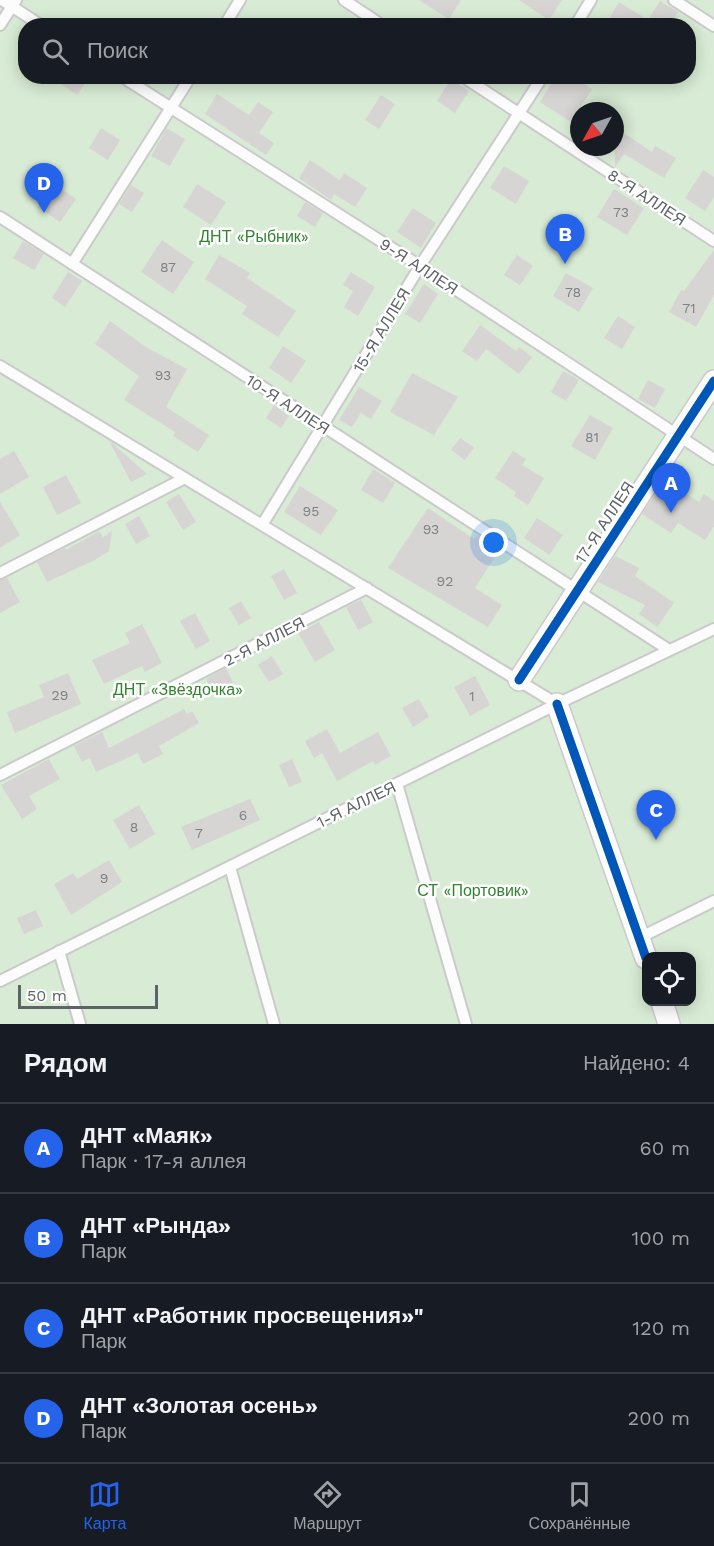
<!DOCTYPE html>
<html lang="ru">
<meta charset="utf-8">
<style>
:root{--surface:#171b24;--page:#242831;--text:#f1f3f6;--muted:#9ea1a6;--line:#363941;--accent:#2563eb}
body{margin:0;font-family:"Work Sans",sans-serif;background:var(--page);color:var(--text)}
.controls{position:absolute;right:18px;bottom:18px;display:grid;overflow:hidden;border-radius:12px;box-shadow:0 3px 15px #0003}
.controls button{width:54px;height:54px;display:grid;place-items:center;padding:0;border:0;border-bottom:2px solid var(--line);background:var(--surface);color:var(--text);font:30px sans-serif}
.compass{position:absolute;left:570px;top:102px;width:54px;height:54px;border-radius:50%;background:var(--surface);box-shadow:0 3px 15px #0003;rotate:230deg}
.scale{position:absolute;left:18px;bottom:15px;width:140px;box-sizing:border-box;padding-left:6px;border:3px solid #5e6368;border-top:0;font-size:16px;line-height:21px;white-space:nowrap;color:#5e6368;-webkit-text-stroke:4px #fff;paint-order:stroke}
.you{position:absolute;left:494px;top:543px;width:21px;height:21px;margin:-15px;border:4px solid #fff;border-radius:50%;background:#1a73e8;box-shadow:0 0 0 9px #1a73e833}
.badge{display:grid;place-items:center;width:39px;height:39px;border-radius:50%;background:var(--accent);color:#fff;font-size:20px;font-weight:700}
.pin{position:absolute;translate:-50% -50px;filter:drop-shadow(0 2px 3px #0008)}
.pin::after{content:'';position:absolute;top:32px;width:21px;height:18px;background:inherit;clip-path:polygon(0 0,100% 0,50% 100%)}
.list{margin:0;padding:0;list-style:none}
h2{display:flex;justify-content:space-between;align-items:center;height:78px;margin:0;padding:0 24px;font-size:26px}
h2 small{font-size:20px;font-weight:400;color:var(--muted)}
.list li{display:grid;grid-template-columns:39px 1fr auto;gap:18px;align-items:center;box-sizing:border-box;height:90px;padding:0 24px;border-top:2px solid var(--line)}
.list b{display:block;font-size:22px;white-space:nowrap}
.list p{margin:0;font-size:20px;white-space:nowrap;color:var(--muted)}
.list em{font-size:20px;font-style:normal;color:var(--muted)}
.icon{flex:none;width:33px;height:33px;fill:none;stroke:currentColor;stroke-width:2;stroke-linecap:round;stroke-linejoin:round}
.map{position:relative;flex:none;width:714px;height:1024px;overflow:hidden}
.search{position:absolute;background:var(--surface);box-shadow:0 3px 15px #0003;left:18px;right:18px;top:18px;height:66px;display:flex;align-items:center;gap:15px;box-sizing:border-box;padding:0 21px;border-radius:24px;color:var(--muted);font-size:22px}
.sheet{height:438px;background:var(--surface)}
nav{display:flex;justify-content:space-around;align-items:center;box-sizing:border-box;height:84px;border-top:2px solid var(--line);background:var(--surface);font-size:16px;color:var(--muted)}
nav a{display:grid;justify-items:center;gap:3px}
nav .on{color:var(--accent)}
.map>svg:first-child{display:block}
.green{fill:#d8ebd4;fill-rule:evenodd}
.building{fill:#d6d5d3}
.lines{fill:none;stroke-linecap:round;stroke-linejoin:round}
.lane-casing{stroke:#cacaca;stroke-width:14}
.street-casing{stroke:#cacaca;stroke-width:24}
.lane{stroke:#fdfcfc;stroke-width:10}
.street{stroke:#fdfcfc;stroke-width:21}
.cycleway-casing{stroke:#fff;stroke-width:13}
.cycleway{stroke:#0057b8;stroke-width:9}
.labels{text-anchor:middle;stroke-width:5;stroke-linejoin:round;paint-order:stroke}
.number-label{font-size:14px;fill:#7d8184}
.street-label{font-size:16px;fill:#5e6368;stroke:#fff}
.park-label{font-size:16px;fill:#338430;stroke:#fff}
</style>
<div class="map">
<svg width="714" height="1024" viewBox="0 0 714 1024">
<rect width="100%" height="100%" fill="#efede9"/>
<path class="green" d="M0,0H714V1024H0ZM26,26H688V76H26ZM579,111H615V147H579ZM646,957H692V1002H646Z"/>
<path class="building" d="M419,0H461L449,19Z
M519,0H562L549,20Z
M660,1L678,12L670,26H605L619,2L648,20Z
M50,76H90L77,95Z
M556,76H572L592,89L571,122L540,102Z
M451,79L469,91L455,113L437,101Z
M217,94L249,115L258,102L273,112L259,133L274,143L266,155L205,114Z
M381,95L395,104L379,129L365,120Z
M615,127L652,152L655,146L676,158L664,178L624,154L615,167Z
M101,128L120,140L108,160L89,148Z
M167,128L185,139L170,166L151,156Z
M310,160L340,180L344,173L367,188L355,207L334,194L331,200L299,178Z
M504,166L529,181L516,204L490,188Z
M703,170L714,177V197L705,211L685,198Z
M54,184L76,199L60,222L38,207Z
M197,184L226,202L211,225L183,207Z
M131,185L144,193L132,212L119,204Z
M614,189L644,208L627,235L597,217Z
M305,202L323,213L315,227L297,216Z
M413,208L436,223L421,248L397,232Z
M162,240L194,262L173,294L141,272Z
M23,241L44,254L34,270L13,258Z
M714,250V295L696,327L669,312L681,290L684,291Z
M219,255L250,273L247,278L296,311L278,337L242,314L247,306L205,279Z
M517,255L533,266L520,285L504,275Z
M68,272L82,281L65,307L52,298Z
M351,272L375,287L358,316L344,307L353,291L343,285Z
M566,273L593,288L579,312L553,296Z
M424,284L438,294L420,323L405,314Z
M618,316L635,327L622,349L604,338Z
M110,321L149,349L187,369L166,407L209,435L198,452L173,436L175,432L124,400L139,376L95,344Z
M480,325L516,351L519,347L532,357L519,374L486,349L477,361L462,351Z
M283,346L306,361L291,383L269,368Z
M563,371L579,380L566,401L551,392Z
M412,373L458,397L434,435L390,412Z
M648,380L665,389L655,408L638,399Z
M359,387L382,401L371,419L361,413L352,427L339,420Z
M274,405L289,416L281,428L266,418Z
M590,415L613,428L595,460L571,446Z
M460,438L474,447L465,460L451,450Z
M110,443H112L147,474L131,482Z
M14,451L29,477L0,494V459Z
M513,451L526,459L522,465L544,478L528,505L514,496L516,492L495,478Z
M373,469L395,483L383,503L361,490Z
M66,475L81,503L57,515L43,487Z
M665,480L699,502L704,494L714,501V526L705,540L678,523L671,533L642,514Z
M300,486L338,510L321,535L284,512Z
M179,494L196,522L183,530L166,502Z
M0,502L20,535L0,548Z
M428,508L474,539L477,535L500,549L475,588L502,605L488,627L388,568Z
M139,516L150,536L136,544L125,524Z
M537,518L563,535L549,555L524,538Z
M99,531L103,537L112,531L109,551L93,561L47,582L37,562L65,548L66,550Z
M615,556L639,568L635,576L674,603L657,627L639,614L645,605L598,582Z
M284,569L297,593L284,600L271,576Z
M7,578L20,602L0,613V580Z
M361,600L373,622L358,630L346,607Z
M241,601L251,618L239,625L229,608Z
M195,613L210,641L196,649L180,621Z
M319,622L335,650L315,662L298,633Z
M142,624L162,663L145,672L142,666L104,684L92,660L130,643L125,633Z
M272,656L283,674L269,682L258,665Z
M226,668L234,685L214,695L206,679Z
M68,673L81,704L15,733L7,712L44,697L39,685Z
M475,676L490,705L470,716L454,687Z
M419,699L429,717L413,727L402,708Z
M184,709L187,714L192,711L199,723L159,746L163,754L143,764L138,753L96,772L90,758L82,762L74,746L102,732L109,748Z
M327,729L340,753L378,732L391,756L375,765L373,761L337,781L322,753L314,758L305,741Z
M49,759L60,779L29,796L37,809L22,819L1,785Z
M292,759L302,782L289,787L279,765Z
M250,799L260,820L192,850L181,827Z
M139,805L155,834L130,849L113,820Z
M109,860L122,882L71,915L54,884L73,873L77,879Z
M36,910L43,926L24,934L17,918Z"/>
<g class="lines">
<defs>
<path id="lane" d="M2,0L42,26
M344,0L383,26
M674,0L714,26
M0,25L16,0
M224,26L240,0
M575,26L591,0
M121,76L420,266L714,459
M462,76L714,241
M0,217L669,650
M72,264L191,76
M0,366L557,704
M262,525L420,266L543,76
M0,573L185,478
M0,775L367,588
M397,784L466,1024
M230,867L274,1024
M639,938L714,901
M59,951L80,1024
M0,981L557,704L714,629"/>
<path id="street" d="M519,680L714,381
M557,704L646,958
M662,1002L669,1024"/>
</defs>
<use href="#lane" class="lane-casing"/>
<use href="#street" class="street-casing"/>
<use href="#lane" class="lane"/>
<use href="#street" class="street"/>
<defs>
<path id="cycleway" d="M519,680L714,381
M557,704L646,958"/>
</defs>
<use href="#cycleway" class="cycleway-casing"/>
<use href="#cycleway" class="cycleway"/>
</g>
<g class="labels">
<g class="number-label">
<text x="621" y="217">73</text>
<text x="168" y="272">87</text>
<text x="573" y="297">78</text>
<text x="689" y="313">71</text>
<text x="163" y="380">93</text>
<text x="592" y="442">81</text>
<text x="311" y="516">95</text>
<text x="431" y="534">93</text>
<text x="445" y="586">92</text>
<text x="60" y="700">29</text>
<text x="472" y="701">1</text>
<text x="243" y="820">6</text>
<text x="134" y="832">8</text>
<text x="199" y="838">7</text>
<text x="104" y="883">9</text>
</g>
<g class="street-label">
<text transform="translate(647 197) rotate(33)" y="6">8-Я АЛЛЕЯ</text>
<text transform="translate(419 266) rotate(33)" y="6">9-Я АЛЛЕЯ</text>
<text transform="translate(381 330) rotate(-59)" y="6">15-Я АЛЛЕЯ</text>
<text transform="translate(288 404) rotate(33)" y="6">10-Я АЛЛЕЯ</text>
<text transform="translate(604 522) rotate(-57)" y="6">17-Я АЛЛЕЯ</text>
<text transform="translate(264 641) rotate(-27)" y="6">2-Я АЛЛЕЯ</text>
<text transform="translate(356 804) rotate(-26)" y="6">1-Я АЛЛЕЯ</text>
</g>
<g class="park-label">
<text x="254" y="242">ДНТ «Рыбник»</text>
<text x="178" y="695">ДНТ «Звёздочка»</text>
<text x="473" y="896">СТ «Портовик»</text>
</g>
</g>
</svg>
<div class="controls">
<button><svg class="icon" aria-label="locate" viewBox="0 0 24 24"><circle cx="12" cy="12" r="6"/><path d="M12 2v4M12 18v4M2 12h4M18 12h4"/></svg></button>
</div>
<svg class="compass" viewBox="-18 -18 36 36"><path d="M0-13l5 13h-10z" fill="#e53935"/><path d="M0 13l5-13h-10z" fill="#9ea1a6"/></svg>
<div class="scale">50 m</div>
<div class="you"></div>
<div class="pin badge" style="left:671px;top:513px">A</div>
<div class="pin badge" style="left:565px;top:264px">B</div>
<div class="pin badge" style="left:656px;top:840px">C</div>
<div class="pin badge" style="left:44px;top:213px">D</div>
<div class="search"><svg class="icon" aria-label="search" viewBox="0 0 24 24"><circle cx="10" cy="10" r="6"/><path d="M15 15l6 6"/></svg>Поиск</div>
</div>
<section class="sheet">
<h2>Рядом<small>Найдено: 4</small></h2>
<ul class="list">
<li><span class="badge">A</span><div><b>ДНТ «Маяк»</b><p>Парк · 17-я аллея</p></div><em>60 m</em></li>
<li><span class="badge">B</span><div><b>ДНТ «Рында»</b><p>Парк</p></div><em>100 m</em></li>
<li><span class="badge">C</span><div><b>ДНТ «Работник просвещения»&quot;</b><p>Парк</p></div><em>120 m</em></li>
<li><span class="badge">D</span><div><b>ДНТ «Золотая осень»</b><p>Парк</p></div><em>200 m</em></li>
</ul>
</section>
<nav>
<a class="on"><svg class="icon" aria-label="map" viewBox="0 0 24 24"><path d="M3 6l6-2 6 2 6-2v14l-6 2-6-2-6 2zM9 4v14M15 6v14"/></svg>Карта</a>
<a><svg class="icon" aria-label="directions" viewBox="0 0 24 24"><path d="M12 3l9 9-9 9-9-9zM9 14v-3h6M13 9l2 2-2 2"/></svg>Маршрут</a>
<a><svg class="icon" aria-label="saved" viewBox="0 0 24 24"><path d="M7 4h10v16l-5-4-5 4z"/></svg>Сохранённые</a>
</nav>
